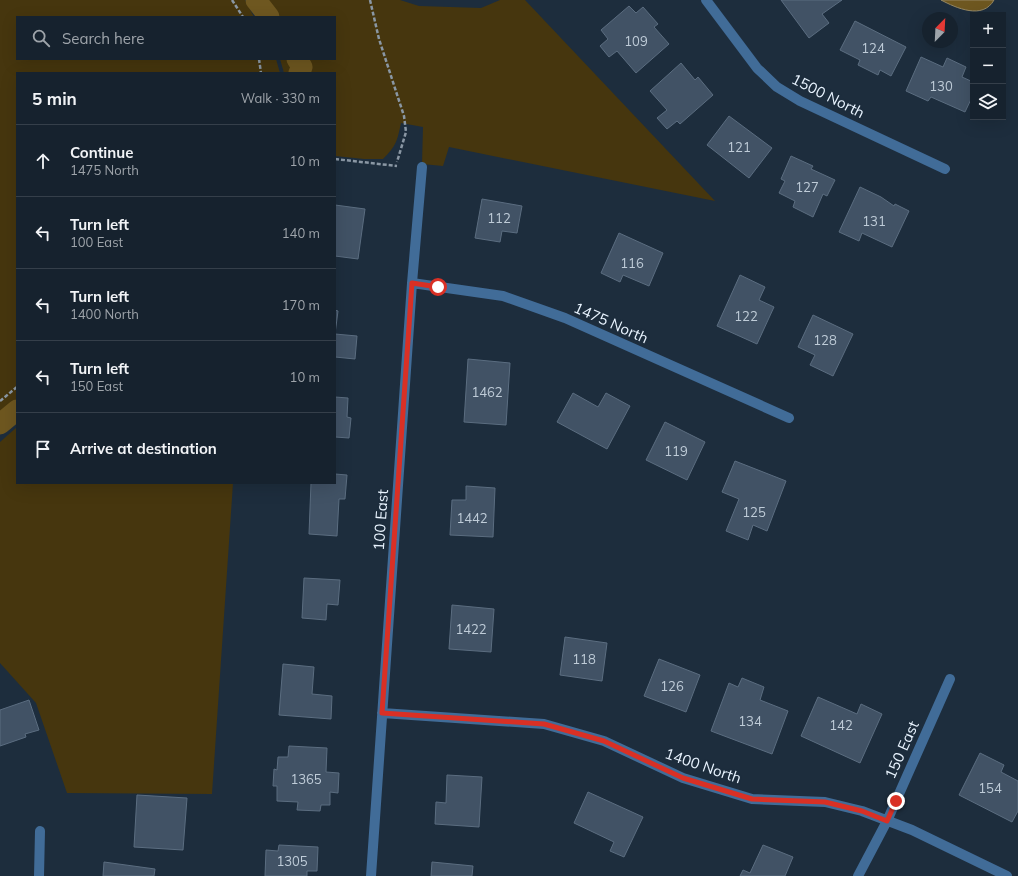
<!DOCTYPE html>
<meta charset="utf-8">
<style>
:root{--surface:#16222e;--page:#1f2a36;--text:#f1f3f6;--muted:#9ea4aa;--line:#353f4a}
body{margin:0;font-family:Mulish,sans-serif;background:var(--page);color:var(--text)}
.controls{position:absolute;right:12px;top:12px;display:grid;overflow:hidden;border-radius:0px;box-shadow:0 4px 16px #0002}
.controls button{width:36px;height:36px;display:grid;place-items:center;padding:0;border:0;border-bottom:1px solid var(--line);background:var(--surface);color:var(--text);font:20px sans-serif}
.compass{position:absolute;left:922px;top:12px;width:36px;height:36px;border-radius:50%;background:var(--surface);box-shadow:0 4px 16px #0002;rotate:24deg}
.stop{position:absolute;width:12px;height:12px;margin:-9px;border:3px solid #d93025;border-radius:50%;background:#fff}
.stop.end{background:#d93025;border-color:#fff;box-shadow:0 1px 4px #0008}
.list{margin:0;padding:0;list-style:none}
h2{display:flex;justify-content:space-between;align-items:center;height:52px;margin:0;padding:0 16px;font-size:17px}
h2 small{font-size:13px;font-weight:400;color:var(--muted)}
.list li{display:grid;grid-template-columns:26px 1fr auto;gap:12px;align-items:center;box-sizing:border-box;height:72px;padding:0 16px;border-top:1px solid var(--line)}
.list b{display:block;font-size:15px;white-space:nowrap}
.list p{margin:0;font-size:13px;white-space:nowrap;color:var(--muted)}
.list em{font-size:13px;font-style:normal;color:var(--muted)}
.icon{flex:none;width:22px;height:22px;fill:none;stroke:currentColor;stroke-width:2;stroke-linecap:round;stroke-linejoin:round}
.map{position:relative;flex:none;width:1018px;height:876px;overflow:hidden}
.search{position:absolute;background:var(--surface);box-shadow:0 4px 16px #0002;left:16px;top:16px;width:320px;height:44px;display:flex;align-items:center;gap:10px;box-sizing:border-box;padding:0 14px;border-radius:0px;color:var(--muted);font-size:15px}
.panel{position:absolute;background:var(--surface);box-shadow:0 4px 16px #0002;left:16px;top:72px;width:320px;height:412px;border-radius:0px}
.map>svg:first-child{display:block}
.green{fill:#46360e}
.water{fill:#6e5720;stroke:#938663}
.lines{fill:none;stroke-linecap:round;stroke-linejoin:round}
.canal{stroke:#6e5720;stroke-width:21}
.building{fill:#415265;stroke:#5b6d80}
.path{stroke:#8a97a4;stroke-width:2.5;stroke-dasharray:4 2;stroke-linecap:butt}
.street{stroke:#416c98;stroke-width:10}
.route{stroke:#d93025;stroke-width:5}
.labels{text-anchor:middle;stroke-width:3.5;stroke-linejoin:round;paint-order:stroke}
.number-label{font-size:13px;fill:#bfccd8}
.street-label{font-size:15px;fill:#e9f4ff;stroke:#1d2d3d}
</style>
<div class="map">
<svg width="1018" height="876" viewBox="0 0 1018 876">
<rect width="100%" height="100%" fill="#1d2d3d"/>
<path class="green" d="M0,0H245L254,17H17V59H276L280,73H17V399L0,414Z
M258,0H400L419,6L481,8L500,0H525L715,201L449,147L443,166L422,164L423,127L401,123C397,141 397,145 383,159H364L335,156V73H284L280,59H335V17H265Z
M17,427V483H233L212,794L67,793L36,703L0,663V442Z"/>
<path class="water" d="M941,0H994C983,20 956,8 941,0Z"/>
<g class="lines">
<path class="canal" d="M256,0L269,17
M297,59L302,67L299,73
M0,424L17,410"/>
</g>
<path class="building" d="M781,0H842L822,14L829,23L809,38Z
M629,6L636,13L643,7L658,24L654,27L669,44L636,73L617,51L609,57L600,46L608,39L601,30Z
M855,21L906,47L891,76L880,70L878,75L858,65L860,60L840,50Z
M921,57L943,67L947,58L966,67L962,77L973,82V95L965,112L931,97L928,101L906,91Z
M681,63L695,80L698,77L713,95L680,124L677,121L667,129L657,118L667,110L650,91Z
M729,116L772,148L749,178L707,145Z
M791,156L813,166L811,169L835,180L827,196L823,194L813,217L793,207L795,201L779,193L785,181L781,179Z
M860,187L881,197L894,206L895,204L909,211L892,247L862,233L859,241L839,232Z
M482,199L522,206L517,233L502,231L500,242L475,238Z
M335,205L365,209L358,259L335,256Z
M619,233L663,253L649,286L623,275L620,282L601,273Z
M740,275L765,287L759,300L774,307L757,344L717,326Z
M335,310L338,311L335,334L357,336L355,359L335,357Z
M813,315L853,334L833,376L810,365L815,355L798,347Z
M468,359L510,363L506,425L464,422Z
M573,393L598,407L606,393L630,406L607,449L557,422Z
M335,397L348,398L347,417L351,418L349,438L335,437Z
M665,422L705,442L687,480L646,460Z
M735,461L786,481L767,531L753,525L748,540L726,531L739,499L722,492Z
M335,474L347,475L345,499H339L337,536L309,534L311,483H335Z
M466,486L495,488L493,537L450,535L452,500H466Z
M304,578L340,580L338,605L327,604L326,620L302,618Z
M452,605L494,609L491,652L449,649Z
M565,637L607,643L602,681L560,675Z
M659,659L700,675L686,712L644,696Z
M283,664L314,667L312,694L332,696L331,719L279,715Z
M742,678L764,687L760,700L788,711L772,754L711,731L729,683L738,687Z
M818,697L857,714L861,704L882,714L860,763L801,736Z
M29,700L39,730L25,734L26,737L0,746V710Z
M289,746L327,748L326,772L339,773L338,793L330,792V805H321L320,811L297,810L298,802L277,801V786H273L274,769L277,770L278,757H288Z
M980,753L1004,765L1001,772L1018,781V811L1012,822L959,795Z
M447,775L482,777L479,827L435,824L436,802L446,803Z
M588,792L643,817L624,857L610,851L614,842L574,823Z
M137,795L187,798L183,850L134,847Z
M279,845L318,847L317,871H307V876H265L266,850L278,851Z
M763,845L793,857L785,876H740L743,870L750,873Z
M104,862L155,869L154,876H103Z
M432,862L473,866L472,876H431Z"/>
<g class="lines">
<path class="path" d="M232,0L243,17
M370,0L379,39L404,116L406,132L397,162
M259,59L261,73
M335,159L397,166
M0,401L17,387"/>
<path class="street" d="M706,0L757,68L777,87L800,101L945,169
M412,283L503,296L565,318L789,418
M382,713L544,724L604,741L683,778L752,799L825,802L862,811L912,830L1007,876
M39,876L40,831
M371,876L412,283L422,167
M858,876L887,821L950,679"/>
</g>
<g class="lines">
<path class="route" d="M438,287L412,283L382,713L544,724L604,741L683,778L752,799L825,802L862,811L887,821L896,801"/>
</g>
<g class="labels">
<g class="number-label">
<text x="636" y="46">109</text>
<text x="873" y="53">124</text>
<text x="941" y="91">130</text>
<text x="739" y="152">121</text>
<text x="807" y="192">127</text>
<text x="499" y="223">112</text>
<text x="874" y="226">131</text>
<text x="632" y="268">116</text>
<text x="746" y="321">122</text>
<text x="825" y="345">128</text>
<text x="487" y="397">1462</text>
<text x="676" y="456">119</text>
<text x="754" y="517">125</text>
<text x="472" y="523">1442</text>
<text x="471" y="634">1422</text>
<text x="584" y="664">118</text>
<text x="672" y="691">126</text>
<text x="750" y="726">134</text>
<text x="841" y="730">142</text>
<text x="306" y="784">1365</text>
<text x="990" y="793">154</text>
<text x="292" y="866">1305</text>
</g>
<g class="street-label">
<text transform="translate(828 96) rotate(27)" y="5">1500 North</text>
<text transform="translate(611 323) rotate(24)" y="5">1475 North</text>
<text transform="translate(381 520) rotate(-86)" y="5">100 East</text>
<text transform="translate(902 750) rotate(-66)" y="5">150 East</text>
<text transform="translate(703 766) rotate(19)" y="5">1400 North</text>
</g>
</g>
</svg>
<div class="controls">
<button>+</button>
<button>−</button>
<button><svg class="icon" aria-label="layers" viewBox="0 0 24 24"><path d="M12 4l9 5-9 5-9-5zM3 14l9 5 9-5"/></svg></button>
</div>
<svg class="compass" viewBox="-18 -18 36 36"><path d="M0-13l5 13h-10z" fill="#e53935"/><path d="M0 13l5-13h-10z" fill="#9ea4aa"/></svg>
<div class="stop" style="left:438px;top:287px"></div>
<div class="stop end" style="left:896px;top:801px"></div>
<div class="search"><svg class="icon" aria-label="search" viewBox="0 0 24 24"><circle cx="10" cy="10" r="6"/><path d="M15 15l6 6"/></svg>Search here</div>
<section class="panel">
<h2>5 min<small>Walk · 330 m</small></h2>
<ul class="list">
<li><svg class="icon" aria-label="ahead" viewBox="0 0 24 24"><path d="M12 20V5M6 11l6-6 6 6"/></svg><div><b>Continue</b><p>1475 North</p></div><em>10 m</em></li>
<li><svg class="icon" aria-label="left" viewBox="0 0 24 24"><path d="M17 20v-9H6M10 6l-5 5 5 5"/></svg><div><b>Turn left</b><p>100 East</p></div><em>140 m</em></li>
<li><svg class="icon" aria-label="left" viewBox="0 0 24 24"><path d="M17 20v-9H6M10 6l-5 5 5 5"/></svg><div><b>Turn left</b><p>1400 North</p></div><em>170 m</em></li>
<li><svg class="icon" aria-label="left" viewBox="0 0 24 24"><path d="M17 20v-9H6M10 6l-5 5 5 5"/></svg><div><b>Turn left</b><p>150 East</p></div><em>10 m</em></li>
<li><svg class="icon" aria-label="arrive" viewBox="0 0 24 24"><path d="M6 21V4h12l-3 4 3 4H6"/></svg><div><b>Arrive at destination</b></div></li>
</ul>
</section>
</div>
